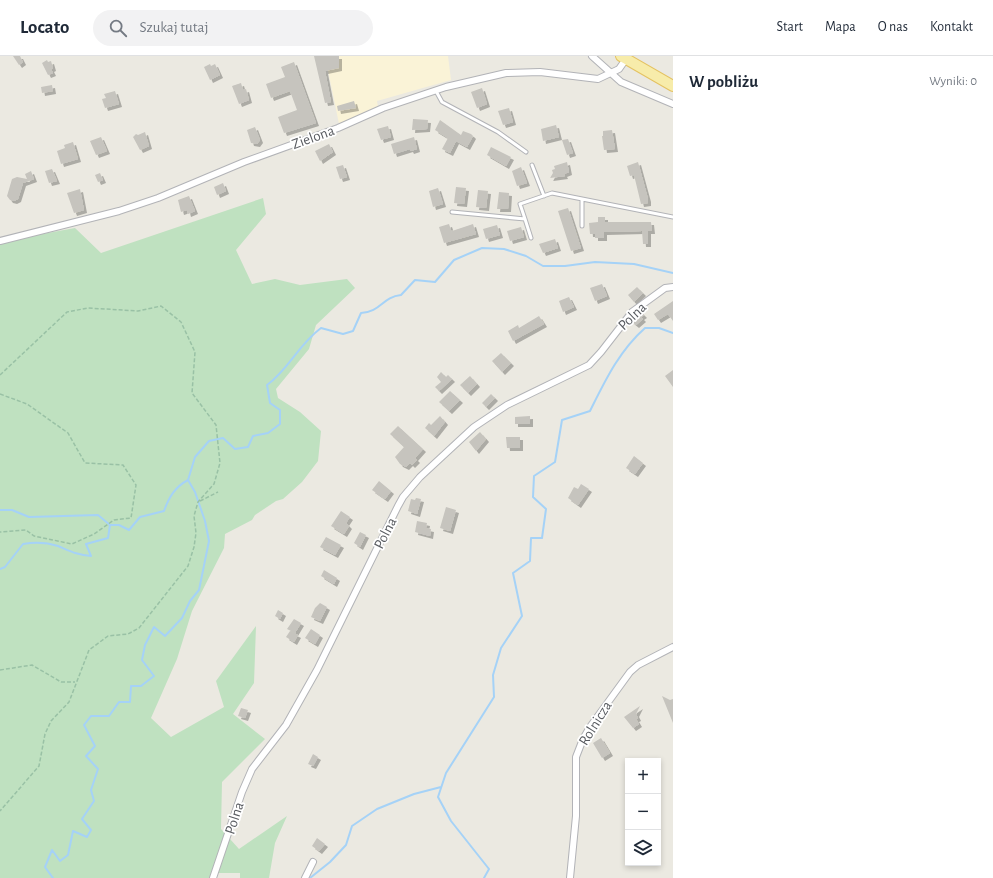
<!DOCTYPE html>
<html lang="pl">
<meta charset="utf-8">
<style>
:root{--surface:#fff;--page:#f2f2f3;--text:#1f2937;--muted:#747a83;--line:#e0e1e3}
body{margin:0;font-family:"Alegreya Sans",sans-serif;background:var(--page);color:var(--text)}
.controls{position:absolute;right:12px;bottom:12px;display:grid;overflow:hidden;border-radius:0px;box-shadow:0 2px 6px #0003}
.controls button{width:36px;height:36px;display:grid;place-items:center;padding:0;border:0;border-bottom:1px solid var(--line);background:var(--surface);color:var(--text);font:20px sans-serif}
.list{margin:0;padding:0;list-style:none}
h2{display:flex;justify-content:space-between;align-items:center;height:52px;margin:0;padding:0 16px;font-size:17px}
h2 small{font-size:13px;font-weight:400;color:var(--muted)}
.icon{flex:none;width:22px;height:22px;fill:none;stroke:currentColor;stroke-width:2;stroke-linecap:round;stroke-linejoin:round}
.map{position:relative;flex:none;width:673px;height:822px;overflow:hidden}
header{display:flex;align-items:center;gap:24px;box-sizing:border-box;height:56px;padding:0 20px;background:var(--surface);border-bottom:1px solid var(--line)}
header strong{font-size:19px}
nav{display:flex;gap:22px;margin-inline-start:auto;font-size:14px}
.search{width:280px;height:36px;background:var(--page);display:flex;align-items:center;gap:10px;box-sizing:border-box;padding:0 14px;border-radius:22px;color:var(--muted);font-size:15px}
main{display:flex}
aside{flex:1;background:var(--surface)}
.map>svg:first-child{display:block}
.commercial{fill:#faf3d7}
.green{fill:#bfe1c0}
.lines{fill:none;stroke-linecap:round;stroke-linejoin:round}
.stream{stroke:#a5d2f7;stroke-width:2}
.building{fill:#c6c4be;filter:url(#shadow)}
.lane-casing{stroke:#b2b3b7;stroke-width:5}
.street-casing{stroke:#b2b3b7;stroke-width:8}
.primary-casing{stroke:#e4c261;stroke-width:12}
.path{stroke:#99c1a5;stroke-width:1.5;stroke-dasharray:4 2;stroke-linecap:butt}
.lane{stroke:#fff;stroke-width:3}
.street{stroke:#fff;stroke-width:6}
.primary{stroke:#f7ecaa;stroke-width:10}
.labels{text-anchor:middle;stroke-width:3.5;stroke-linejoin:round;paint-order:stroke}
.street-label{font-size:15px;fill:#595c61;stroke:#fff}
</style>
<header>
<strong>Locato</strong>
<div class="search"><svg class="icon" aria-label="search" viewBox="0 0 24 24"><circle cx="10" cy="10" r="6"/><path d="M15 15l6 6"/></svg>Szukaj tutaj</div>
<nav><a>Start</a><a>Mapa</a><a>O nas</a><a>Kontakt</a></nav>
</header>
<main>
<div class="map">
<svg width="673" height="822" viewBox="0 0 673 822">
<defs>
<filter id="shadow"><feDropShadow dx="3" dy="3" stdDeviation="0" flood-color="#0004"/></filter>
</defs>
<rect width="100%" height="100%" fill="#ebe9e1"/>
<path class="commercial" d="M325,0H448L451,24L377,45L378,51L339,68Z"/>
<path class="green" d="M263,142L266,158L236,194L252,228L275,223L300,229L347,223L355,232L316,269L309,293L276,333L278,342L300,356L321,375L318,405L302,426L283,443L276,445L255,459L252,464L225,478L224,492L192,555L177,603L151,662L171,681L224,651L216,625L256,570L254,627L233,658L265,683L222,726L221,773L239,793L287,760L275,787L269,822H240V817H212L209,822H0V188L15,183L75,172L101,197Z"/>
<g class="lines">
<path class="stream" d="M0,454H12L29,461L98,459L110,469
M0,513L5,511L23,488C34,486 46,486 58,490C70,495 77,499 91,500L86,488L108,482L110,469H119L129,474L140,461L164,455C169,441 175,431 188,424
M53,822L45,811L52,794L60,805L68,799L73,775L87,781L91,774L82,763L94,745L91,734L98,713L86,700L95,690L84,669L91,660H109L119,646H130L131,630H141L154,620L142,604L145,589L154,571L165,580L182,562L190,545L199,534L209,485L205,465L195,436L188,424L195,401L209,385L223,382L235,393L248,391L253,380L268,377L280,368V354L270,347L267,329C289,313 298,289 321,272L343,278L353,275L361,257C381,256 382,241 401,239L415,224L435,226L454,204L482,192L504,193L526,200L543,210H565L595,206L634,208L673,217
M310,822L330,806L346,789L352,770L377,753L414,738L441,731
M484,822L489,813L451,765L438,741L446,717L494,641L493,619L501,592L522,560L513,517L530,505L531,482H542L546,453L533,441L534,420L555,406L562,364L590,355C605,325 619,295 645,272H659L673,277"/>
</g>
<path class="building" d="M13,0H20L23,6L19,9Z
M314,0H339V12L325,15L331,46L325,47Z
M47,4L48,6L51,5L53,12L51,13L53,17L48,19L42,7Z
M294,6L316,67L284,77L278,61L297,54L290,35L271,42L266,28L285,21L281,11Z
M210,8L211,10L215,8L220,19L210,24L204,11Z
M241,27L243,34L246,33L249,44L239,48L232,30Z
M52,29L53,35L42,37L41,31Z
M482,32L487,48L477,52L471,36Z
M115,35L119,48L105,52L102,43L106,42L104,38Z
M354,45L356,52L338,55L337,50Z
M509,52L513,66L503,69L498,55Z
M413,63L428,64L427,73L412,74Z
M440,64L461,79L463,75L471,78L473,80L467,91L456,85L450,97L442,93L448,82L435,74Z
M556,69L559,81L543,85L541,73Z
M388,70L391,81L381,84L377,73Z
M255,71L260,84L257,88L251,87L247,74Z
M612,74L615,93L604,94L602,80H603V75Z
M145,76L149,90L140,94L133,81L136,78L138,79Z
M101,81L107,95L96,99L90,85Z
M414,81L417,93L411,95L410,93L394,98L391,88Z
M568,83L573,97L567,99L562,84Z
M73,86L78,103L61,108L57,95L65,92L64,89Z
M329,88L333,96L320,105L315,95Z
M491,91L511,101L506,110L487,99Z
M567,106L569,116L564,118L565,120L550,122L553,117L552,114L555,113L554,110Z
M638,106L648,143V147L641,148L634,119L630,120L627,110Z
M343,109L347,121L340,123L336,111Z
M521,111L527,127L517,130L512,115Z
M52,113L57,125L49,127L45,115Z
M31,115L34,123L23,127L18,143L14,145L10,144L7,140L12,123L17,121L27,123L25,118Z
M100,117L103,124L98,126L95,119Z
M223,127L226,135L217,139L214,131Z
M456,131L466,132L464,148L454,147Z
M438,132L443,148L433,151L429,135Z
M80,133L84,154L74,157L67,137Z
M478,134L488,135L486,152L476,151Z
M499,136L509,137L508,153H497Z
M189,140L195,155L188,158L187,154L181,156L178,144Z
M568,152L581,192L571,195L558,155Z
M598,161H605V166H651L652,175H648V188H643L642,175L604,176V182H595V178H590L589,167L598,166Z
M449,168L452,177V175L473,168L476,178L444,187L439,171Z
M497,169L500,179L486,183L483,173Z
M521,171L524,181L510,185L507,175Z
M555,183L558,192L543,197L539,188Z
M602,228L607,240L595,245L590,232Z
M637,231L643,237L634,246L628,239Z
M569,241L574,251L563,256L559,245Z
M673,245V265L668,258L658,264L654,258Z
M640,255L644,259L641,261L643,263L636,269L631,265Z
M539,260L544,268L513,285L508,275L518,269L519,272Z
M501,297L511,307L502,316L492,305Z
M673,314V331L665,320Z
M441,316L446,321L448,319L452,323L439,335L435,331L441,326L437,321Z
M470,320L477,328L468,337L460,329Z
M450,335L460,344L449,355L439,346Z
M491,338L495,342L486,351L482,347Z
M440,360L445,366L434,380L425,372L429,367L431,369Z
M530,360V368H515V361Z
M398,370L423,393L415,402L417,404L412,409L410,407L406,411L400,408L395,401L404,391L390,378Z
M480,376L486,383L476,395L469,386Z
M506,381H520V392H507Z
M634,400L643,407L635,418L626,412Z
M379,425L391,435L385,443L372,434Z
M581,428L589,433L578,449L568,442L574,431L578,433Z
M416,442L421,443L417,458L408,455L411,443L415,444Z
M446,451L456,454L450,475L440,472Z
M341,455L350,461L346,467L349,470L344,478L331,470Z
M417,465L427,467L426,472L431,473L430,480L415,476Z
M360,476L366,479L360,491L354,487Z
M326,481L341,489L335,499L320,491Z
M324,514L337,522L334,528L321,520Z
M320,547L327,551L320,565L311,561L315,552Z
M278,554L283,557L280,563L275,560Z
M294,563L301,567L295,577L287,573Z
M311,573L320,579L315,588L305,582Z
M290,575L298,579L294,586L286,581Z
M662,640L670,644L673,643V667Z
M640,650L636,658L638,662L636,663L639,668L633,672L624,661Z
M241,652L248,654L245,662L238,660Z
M601,682L610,697L602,702L593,687Z
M313,698L318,701L313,710L308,708Z
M317,782L325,788L319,795L312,790Z"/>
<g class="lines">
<defs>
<path id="lane" d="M436,35L442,46L498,76L526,96
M532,109L544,140
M582,143V170
M452,156L525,163L520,148L552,137L673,161
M525,163L531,182"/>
<path id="street" d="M592,0L621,26L673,48
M0,185L119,155L158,142L244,106L338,72L383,52L446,31L506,17L540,16L598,23L619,13L626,3
M213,822L242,736L252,713L286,669L317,614L398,450L403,441L420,421L474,371L507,349L589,309L601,296L632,256L665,232L673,231
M305,822L313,806
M570,822L576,760V701L583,683L590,671L630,616L638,609L673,591"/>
<path id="primary" d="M621,0L673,30"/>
</defs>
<use href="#lane" class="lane-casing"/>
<use href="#street" class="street-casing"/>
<use href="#primary" class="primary-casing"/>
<path class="path" d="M0,319L67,256L88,252L138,255L161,250L181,266L195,296L192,337L216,369L220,407L214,428L198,446L194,460L196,477L194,491L188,510L139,572L128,578L108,580L89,594L69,646L51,665L45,678L39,710L0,755
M0,338L27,348L68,377L85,407L123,409L136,429L131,462L114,464L94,478L72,488L34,480L26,474L0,476
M200,445L218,436
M0,614L32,609L61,626H75"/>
<use href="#lane" class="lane"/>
<use href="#street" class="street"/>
<use href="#primary" class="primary"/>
</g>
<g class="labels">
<g class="street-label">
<text transform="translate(313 81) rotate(-20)" y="5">Zielona</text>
<text transform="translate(632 260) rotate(-44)" y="5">Polna</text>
<text transform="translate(385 477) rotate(-63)" y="5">Polna</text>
<text transform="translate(595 667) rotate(-58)" y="5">Rolnicza</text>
<text transform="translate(234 762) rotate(-72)" y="5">Polna</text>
</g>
</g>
</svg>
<div class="controls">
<button>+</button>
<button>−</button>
<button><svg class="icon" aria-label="layers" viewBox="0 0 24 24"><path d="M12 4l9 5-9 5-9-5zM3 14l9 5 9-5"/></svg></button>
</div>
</div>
<aside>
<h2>W pobliżu<small>Wyniki: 0</small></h2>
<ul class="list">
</ul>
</aside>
</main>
